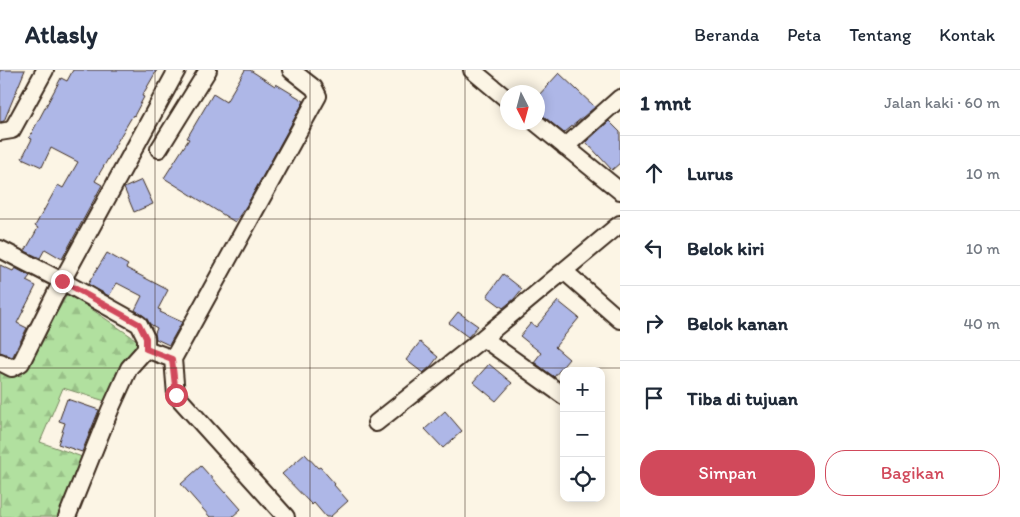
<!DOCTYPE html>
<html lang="id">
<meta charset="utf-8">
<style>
:root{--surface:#fff;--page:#f6f6f7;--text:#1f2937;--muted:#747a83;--line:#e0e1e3;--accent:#d1495b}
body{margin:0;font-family:Itim,sans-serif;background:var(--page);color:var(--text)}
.controls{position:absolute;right:15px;bottom:15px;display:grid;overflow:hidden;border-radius:10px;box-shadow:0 2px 12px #0003}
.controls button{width:45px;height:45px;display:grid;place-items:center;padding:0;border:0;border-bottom:1px solid var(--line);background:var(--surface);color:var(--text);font:25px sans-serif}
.compass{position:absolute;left:500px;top:15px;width:45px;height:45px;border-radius:50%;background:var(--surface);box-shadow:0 2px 12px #0003;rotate:174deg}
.stop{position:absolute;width:15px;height:15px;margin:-11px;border:4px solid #d1495b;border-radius:50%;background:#fff}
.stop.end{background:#d1495b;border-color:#fff;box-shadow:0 1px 5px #0008}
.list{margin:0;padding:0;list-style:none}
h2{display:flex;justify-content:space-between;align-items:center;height:65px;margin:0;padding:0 20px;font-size:21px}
h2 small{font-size:16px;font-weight:400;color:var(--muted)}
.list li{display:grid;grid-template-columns:32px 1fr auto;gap:15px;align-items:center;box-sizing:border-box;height:75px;padding:0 20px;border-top:1px solid var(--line)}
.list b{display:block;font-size:19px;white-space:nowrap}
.list em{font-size:16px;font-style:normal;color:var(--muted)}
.actions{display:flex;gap:10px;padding:15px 20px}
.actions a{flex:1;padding:11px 0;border:1px solid var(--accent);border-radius:20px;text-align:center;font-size:18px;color:var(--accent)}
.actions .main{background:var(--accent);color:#fff}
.icon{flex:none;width:28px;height:28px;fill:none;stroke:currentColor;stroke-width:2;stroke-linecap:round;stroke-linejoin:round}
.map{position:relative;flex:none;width:620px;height:447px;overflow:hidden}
header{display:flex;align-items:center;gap:30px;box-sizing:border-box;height:70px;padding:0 25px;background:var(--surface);border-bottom:1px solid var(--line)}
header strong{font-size:24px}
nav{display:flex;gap:28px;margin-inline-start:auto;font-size:18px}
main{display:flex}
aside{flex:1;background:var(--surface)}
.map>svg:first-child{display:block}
.forest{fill:url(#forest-firs);stroke:#76855e}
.building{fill:#aeb7e7;stroke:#3b2a1e}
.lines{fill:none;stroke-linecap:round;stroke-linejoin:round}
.street-casing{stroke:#3b2a1e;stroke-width:20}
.street{stroke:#fcf5e5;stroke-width:16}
.route{stroke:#d1495b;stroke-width:6}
.grid{fill:none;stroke:#3b2a1e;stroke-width:1;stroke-opacity:0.55}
</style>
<header>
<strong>Atlasly</strong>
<nav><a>Beranda</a><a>Peta</a><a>Tentang</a><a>Kontak</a></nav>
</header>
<main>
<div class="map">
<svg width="620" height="447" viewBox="0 0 620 447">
<defs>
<pattern id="forest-firs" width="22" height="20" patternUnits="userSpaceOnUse" patternTransform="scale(1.25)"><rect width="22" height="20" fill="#b1e09f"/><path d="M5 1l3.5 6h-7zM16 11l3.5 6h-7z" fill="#99c088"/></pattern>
</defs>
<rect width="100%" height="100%" fill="#fcf5e5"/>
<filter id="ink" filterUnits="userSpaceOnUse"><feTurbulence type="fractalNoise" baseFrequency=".02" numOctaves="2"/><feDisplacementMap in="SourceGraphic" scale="10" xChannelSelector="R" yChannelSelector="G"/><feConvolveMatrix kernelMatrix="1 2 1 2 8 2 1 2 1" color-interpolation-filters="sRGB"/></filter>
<g filter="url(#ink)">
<path class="forest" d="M68,223L138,271L105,331L63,318L40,372L85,388L63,447H0V295L21,306Z"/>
<path class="building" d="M0,0H25L4,51L0,52Z
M73,0H157L142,26L144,27L134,46L133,45L114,77H115L95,111L102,115L62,189L45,179L40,188L25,181L38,158L35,156L58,115L63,118L78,92L51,78L42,97L22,88L32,69L29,68L61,8L67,11Z
M245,0H250L275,16L276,14L304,31L247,135L235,152L164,108L189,69L187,68L213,24L226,32Z
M559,3L595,37L564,63L541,44L538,42V26Z
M609,51L620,62V93L612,100L586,72Z
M142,110L153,134L134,142L124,118Z
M107,183L128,195L126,198L168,220L158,239L161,240L160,242L182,252L169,275L156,269L155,263L157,258L150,254L144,246L135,240L142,226L117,213L109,226L88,214Z
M0,195L13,201L15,198L30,206L26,211L36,216L17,253L27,258L13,286L12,287L0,282Z
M503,204L522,219L514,229L503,238L487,226Z
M558,231L579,248L555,277L569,289L554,307L534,292L541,283L520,266L531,253L536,257Z
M458,242L478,256L468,267L449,253Z
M420,272L438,287L431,296L423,303L406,290Z
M489,294L512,313L496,331L473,312Z
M67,329L99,340L82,382L58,374L65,353L59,351Z
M445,341L462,361L443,378L425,359Z
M305,384L318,398L320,397L335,414L334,415L348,431L330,447H326L314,433L312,435L282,404Z
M201,396L225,423L226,422L241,439L232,447H210L181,414Z"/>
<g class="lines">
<defs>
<path id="street" d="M472,0L508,30
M535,52L620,121
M0,62L12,60L45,0
M565,77L620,28
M159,79L208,0
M0,179L62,211L139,254L146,268V279
M564,201L620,250
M483,268L564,326
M0,292L12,298L21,293L62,211L177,0
M376,353L483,268L620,154
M67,447L110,340L129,298L146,279L173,289
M286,447L176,325L173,289L318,26L314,18L291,0"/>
</defs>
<use href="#street" class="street-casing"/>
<use href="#street" class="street"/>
</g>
</g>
<g class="lines" filter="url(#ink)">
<path class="route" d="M62,211L139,254L146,268V279L172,289L176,325"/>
</g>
<path class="grid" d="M155,0V447M310,0V447M465,0V447M0,149H620M0,298H620"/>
</svg>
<div class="controls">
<button>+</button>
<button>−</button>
<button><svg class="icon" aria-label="locate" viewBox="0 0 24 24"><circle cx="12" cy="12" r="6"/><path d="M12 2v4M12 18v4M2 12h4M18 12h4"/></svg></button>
</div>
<svg class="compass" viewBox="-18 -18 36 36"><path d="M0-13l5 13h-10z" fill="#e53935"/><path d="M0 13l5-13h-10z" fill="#747a83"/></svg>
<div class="stop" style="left:176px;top:325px"></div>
<div class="stop end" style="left:62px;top:211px"></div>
</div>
<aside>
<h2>1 mnt<small>Jalan kaki · 60 m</small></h2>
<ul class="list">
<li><svg class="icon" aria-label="ahead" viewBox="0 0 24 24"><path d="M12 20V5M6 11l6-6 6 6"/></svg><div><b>Lurus</b></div><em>10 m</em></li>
<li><svg class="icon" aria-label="left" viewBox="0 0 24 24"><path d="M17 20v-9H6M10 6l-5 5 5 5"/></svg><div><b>Belok kiri</b></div><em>10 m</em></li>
<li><svg class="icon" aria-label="right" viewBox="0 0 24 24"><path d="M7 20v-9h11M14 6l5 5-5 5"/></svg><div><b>Belok kanan</b></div><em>40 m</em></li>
<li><svg class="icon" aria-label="arrive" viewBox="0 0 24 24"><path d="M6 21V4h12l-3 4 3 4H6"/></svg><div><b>Tiba di tujuan</b></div></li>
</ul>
<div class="actions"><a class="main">Simpan</a><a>Bagikan</a></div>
</aside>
</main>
